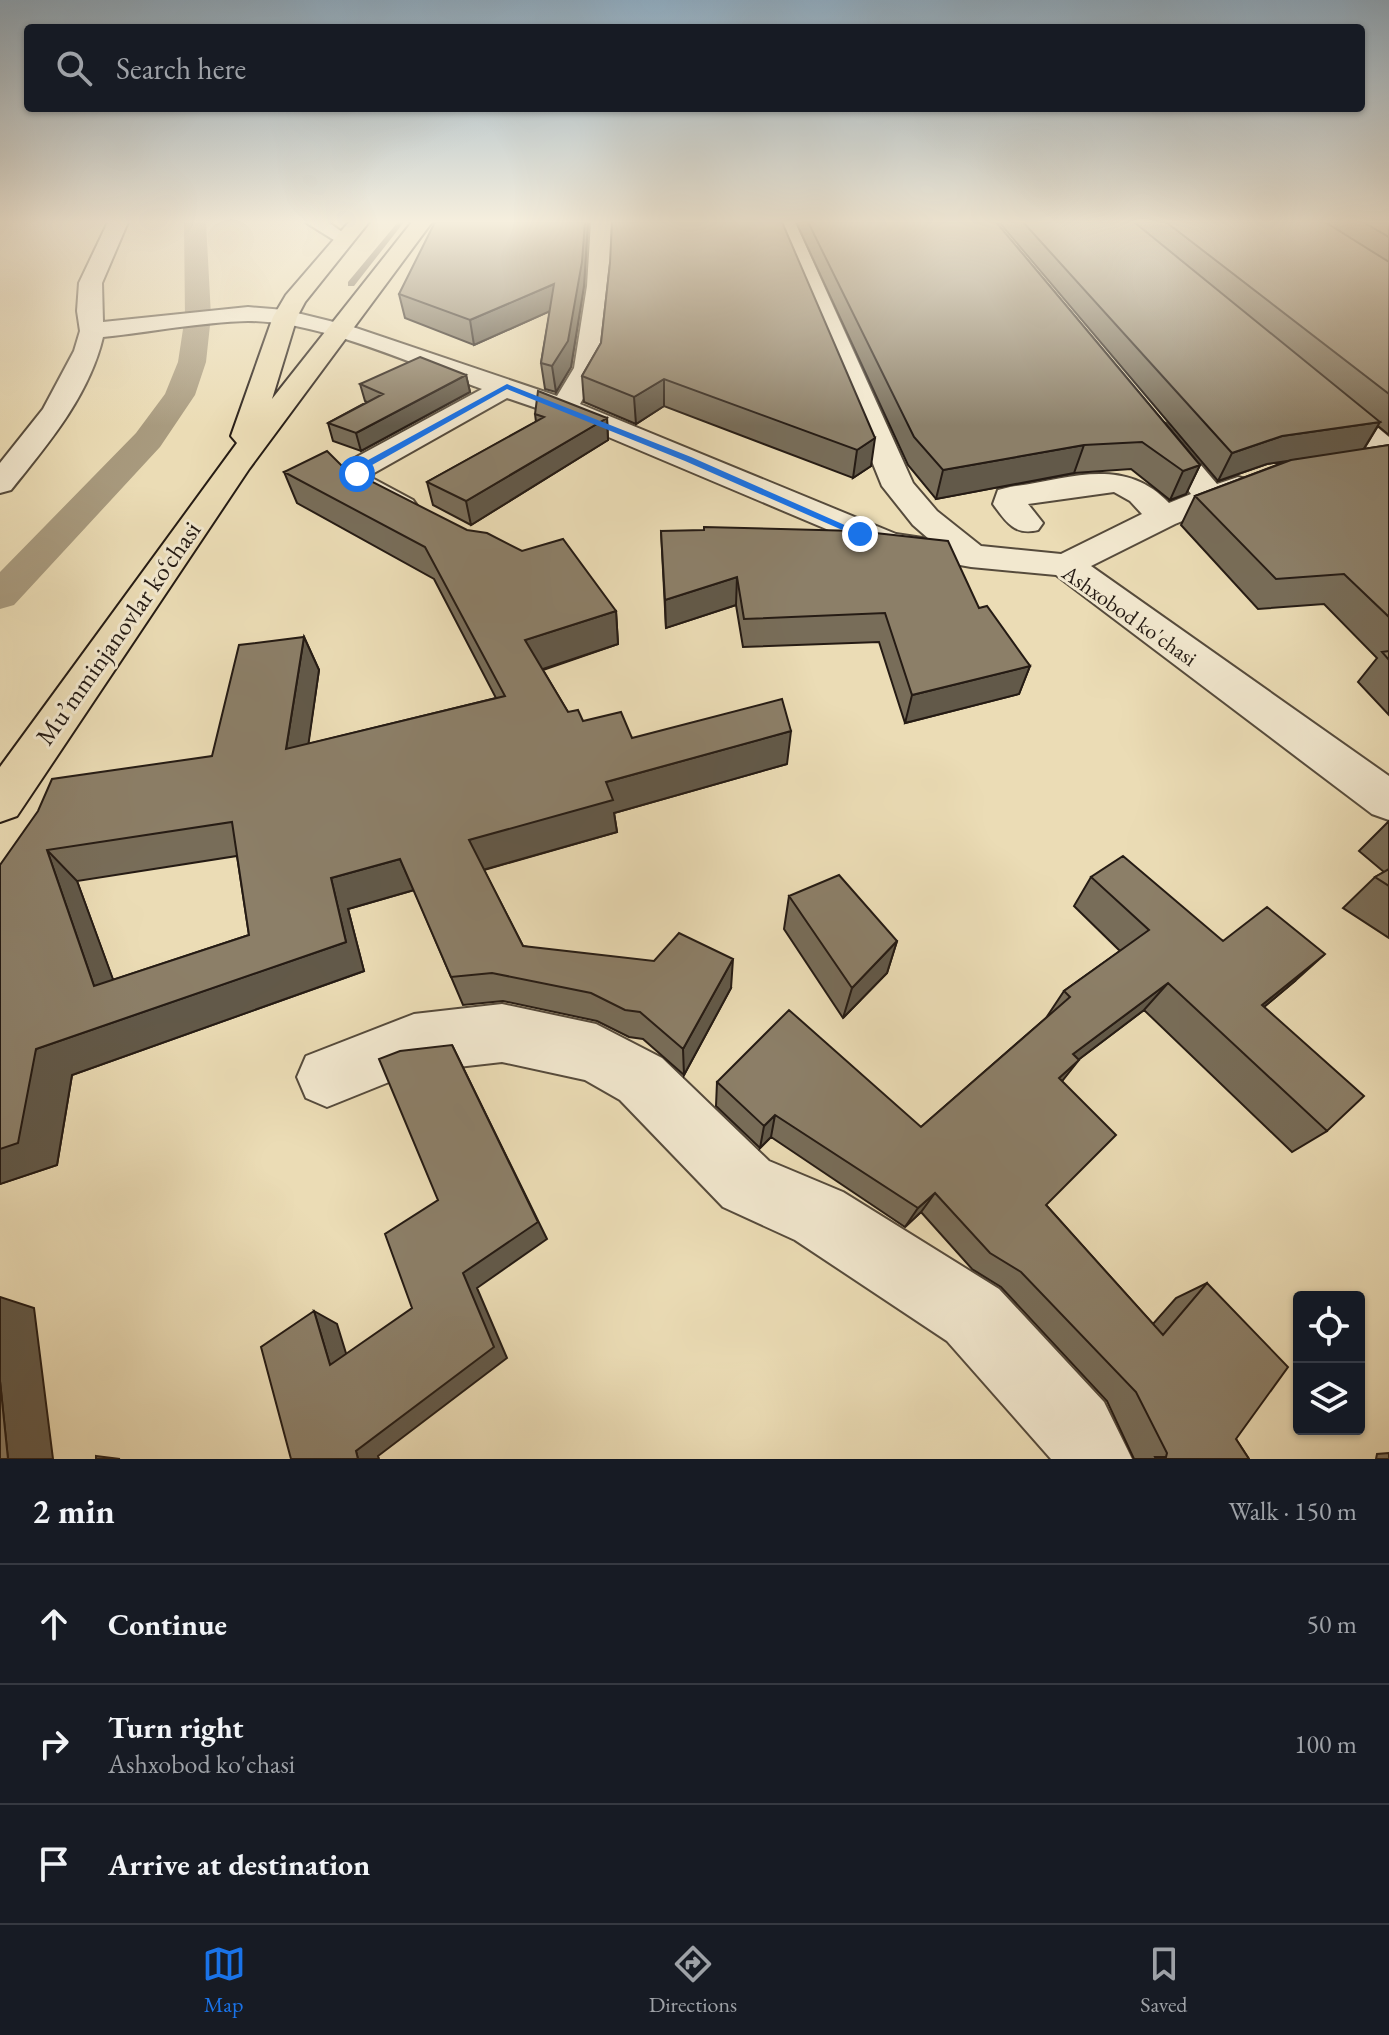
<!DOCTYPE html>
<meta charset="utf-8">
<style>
:root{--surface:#171b24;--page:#242831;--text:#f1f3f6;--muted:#9ea1a6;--line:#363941;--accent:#1a73e8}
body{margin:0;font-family:"EB Garamond",serif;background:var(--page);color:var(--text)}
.controls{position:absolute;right:24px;bottom:24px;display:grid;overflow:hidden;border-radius:8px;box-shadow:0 2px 6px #0004}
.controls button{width:72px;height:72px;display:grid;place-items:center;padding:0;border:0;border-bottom:2px solid var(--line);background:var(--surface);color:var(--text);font:40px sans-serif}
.stop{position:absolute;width:24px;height:24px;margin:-18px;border:6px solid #1a73e8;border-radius:50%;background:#fff}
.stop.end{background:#1a73e8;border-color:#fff;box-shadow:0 2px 8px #0008}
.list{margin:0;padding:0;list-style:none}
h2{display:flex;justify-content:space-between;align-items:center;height:104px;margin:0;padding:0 32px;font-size:34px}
h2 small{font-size:26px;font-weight:400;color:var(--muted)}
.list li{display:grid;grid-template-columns:52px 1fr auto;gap:24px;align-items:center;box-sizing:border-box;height:120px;padding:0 32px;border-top:2px solid var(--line)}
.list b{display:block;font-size:30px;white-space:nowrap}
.list p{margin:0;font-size:26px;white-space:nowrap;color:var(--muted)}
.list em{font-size:26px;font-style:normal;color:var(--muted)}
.icon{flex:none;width:44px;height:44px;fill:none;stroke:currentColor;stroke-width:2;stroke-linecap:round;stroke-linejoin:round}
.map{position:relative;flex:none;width:1389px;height:1459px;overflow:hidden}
.search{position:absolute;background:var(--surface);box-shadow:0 2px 6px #0004;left:24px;right:24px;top:24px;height:88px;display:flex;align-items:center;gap:20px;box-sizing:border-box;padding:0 28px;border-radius:8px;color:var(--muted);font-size:30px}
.sheet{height:464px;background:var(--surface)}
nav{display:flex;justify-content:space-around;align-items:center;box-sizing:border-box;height:112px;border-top:2px solid var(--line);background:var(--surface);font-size:22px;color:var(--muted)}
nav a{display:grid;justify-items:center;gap:4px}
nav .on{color:var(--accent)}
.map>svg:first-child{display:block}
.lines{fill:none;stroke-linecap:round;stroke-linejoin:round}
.stream{fill:#746754;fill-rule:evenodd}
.canal{fill:#a89a7e;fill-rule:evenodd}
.minor-casing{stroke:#564b3c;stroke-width:4}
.major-casing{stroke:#251b14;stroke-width:4}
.minor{fill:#f2e8cf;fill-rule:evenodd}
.major{fill:#ebdcb5;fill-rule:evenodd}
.wall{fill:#786d59;stroke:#251b14;stroke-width:2;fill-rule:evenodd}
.shaded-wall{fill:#625949;stroke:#251b14;stroke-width:2}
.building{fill:#8c7f68;stroke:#251b14;stroke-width:2;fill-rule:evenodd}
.route{fill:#1a73e8}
.labels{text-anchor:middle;stroke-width:6;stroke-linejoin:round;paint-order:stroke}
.far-street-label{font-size:22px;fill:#251b14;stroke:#f2e8cf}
.street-label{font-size:26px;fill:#251b14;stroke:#f2e8cf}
</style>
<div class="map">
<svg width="1389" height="1459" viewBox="0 0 1389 1459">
<rect width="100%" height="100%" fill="#ebdcb5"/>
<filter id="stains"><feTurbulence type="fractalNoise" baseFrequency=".0025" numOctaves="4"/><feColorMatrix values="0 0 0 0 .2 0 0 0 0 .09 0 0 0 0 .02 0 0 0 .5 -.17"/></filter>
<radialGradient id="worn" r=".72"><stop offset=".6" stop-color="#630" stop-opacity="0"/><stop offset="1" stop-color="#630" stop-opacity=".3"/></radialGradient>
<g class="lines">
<path class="stream" d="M398,222H404L354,286H348V282Z"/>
<path class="canal" d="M184,222H206L211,316L206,362L195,395L160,447L14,605L0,609V572L136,433L165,394L178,362L185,316Z"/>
<defs>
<path id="minor" d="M108,222H128L102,283L103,322L248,307L285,310L350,326L557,396L574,368L587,286L591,222H611L609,286L600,368L580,404L896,534L929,539L913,525L882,486L775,222H795L913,483L937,511L981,546L1061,554L1142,514L1130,501L1114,492L1028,504L1043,523L1038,530C1015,536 1006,522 993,504L998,490L1010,487C1068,479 1124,455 1169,503L1191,494L1141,430L1146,424L1156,421L1166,424L1217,484L1238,477L1249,480L1254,487L1249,494L1175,524L1091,566L1389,776V820L1372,814L1056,575L971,567L876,550L554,414L507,398L374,473L372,478L413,500L418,507L413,514C392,519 357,503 344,486L339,479L351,460L482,389C414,365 320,321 248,321C201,322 151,332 103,337C89,396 48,444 11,490L0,493V463L43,409L74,351L80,331L77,311L79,283Z
M305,222H328L352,239L342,245Z
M1326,391L1336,393L1389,437V461L1378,459L1316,405L1312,399L1316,393Z
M502,1004L596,1024L662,1058L769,1161L843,1192L999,1289L1104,1402L1132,1459H1051L947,1341L795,1240L723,1207L620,1100L585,1080L502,1062L414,1072L327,1107L306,1098L297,1077L306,1056L414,1014Z"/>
<path id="major" d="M349,222H369L305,302L297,317L272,399L412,222H432L249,469L17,816L0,822V767L237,443L231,436L273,317L286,295Z"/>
</defs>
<use href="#minor" class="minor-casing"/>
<use href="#major" class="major-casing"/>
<use href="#minor" class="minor"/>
<use href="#major" class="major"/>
</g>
<path class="wall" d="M588,222L584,286L571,367L556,392L545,389L541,363L550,311L474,345L405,318L399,294Z
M782,222L871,466L853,478L664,406L636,424L584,402L582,376L601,343L610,263Z
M796,222H996L1200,465L1186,494L1170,500L1131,469L1074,473L936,499L908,465Z
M999,222H1389V435L1378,426L1364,449L1389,445V715L1358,682L1377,658L1324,604L1258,609L1181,525L1195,496L1287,461L1267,464L1218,481Z
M466,375L470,392L361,451L333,441L328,423L367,402L365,401L360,384Z
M535,414L607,418L608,440L471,525L433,505L427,482L536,422Z
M343,467L616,611L618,644L543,670L568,712L583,721L632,738L787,764L614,813L617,832L484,870L523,946L731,988L684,1075L643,1039L629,1037L597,1021L503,1001L463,1005L414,890L348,909L364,971L72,1075L57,1165L0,1184V865L212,756L304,637L319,670L308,744L496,698L434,579L297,503L284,472ZM237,856L249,935L113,980L77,881Z
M661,531L979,608L1030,666L1019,694L905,723L879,642L743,647L736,605L666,628Z
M1389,821V938L1343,908L1375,877L1384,872L1359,851Z
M1091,877L1223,941L1295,981L1264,1007L1327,1131L1292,1152L1144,1010L1078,1060L1062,1081L1046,1205L1153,1324L1176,1298L1207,1283L1236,1439L1249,1459H1134L1107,1401L1001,1287L972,1269L921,1212L905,1227L771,1137L760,1148L716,1106L717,1082L921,1127L1046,1018L1064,991L1120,951L1074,906Z
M789,896L897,941L887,973L843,1018L784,929Z
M1389,1453V1459H1376L1377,1454Z"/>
<path class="shaded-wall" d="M585,222H588L584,286L571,367L556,392L552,366Z
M554,284L557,308L474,345L470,320Z
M466,375L470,392L361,451L356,433Z
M664,379V406L636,424L634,397Z
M607,418L608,440L471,525L466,501Z
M1380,422L1363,450L1267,464L1218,481L1232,453L1282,436Z
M875,438L871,466L853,478L857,450Z
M1084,445L1074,473L936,499L943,470Z
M1200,465L1186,494L1170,500L1183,471Z
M737,577L736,605L666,628L665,600Z
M616,611L618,644L531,673L525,640Z
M304,637L319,670L303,782L286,749Z
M1030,666L1019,694L905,723L912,695Z
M791,731L787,764L614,813L617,832L479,871L469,840L606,782Z
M47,850L77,881L126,1015L94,986Z
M400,859L414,890L348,909L364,971L72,1075L57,1165L0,1184V1149L36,1049L346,942L331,878Z
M897,941L887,973L843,1018L852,988Z
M1325,954L1295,981L1234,1032L1262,1005Z
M733,959L731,988L684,1075L683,1049Z
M1168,983L1144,1010L1053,1079L1073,1054Z
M452,1045L547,1239L477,1288L507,1358L378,1456L379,1459H358L356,1451L463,1273Z
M1079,1060L1059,1085V1078Z
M775,1115L771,1137L760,1148L764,1126Z
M935,1193L921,1212L905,1227L918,1208Z
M0,1297L34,1308L53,1459H8L0,1381Z
M314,1311L337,1324L353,1376L330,1365Z
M96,1456L120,1459H96Z"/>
<path class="building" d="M435,222H585L582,262L568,341L552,366L541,363L554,284L470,320L399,294Z
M612,222H782L875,438L857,450L664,379L634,397L582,376L601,343L610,263Z
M808,222H996L1200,465L1183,471L1142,442L1084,445L943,470L914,437Z
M1023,222H1134L1380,422L1282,436L1232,453Z
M1166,222H1325L1389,262V394Z
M1363,222H1389V237Z
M420,357L466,375L356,433L328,423L383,394L360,384Z
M538,391L607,418L466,501L427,482L544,417L535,414Z
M1389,445V617L1344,574L1276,579L1195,496L1291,460Z
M327,451L343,467L467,530L487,533L522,551L563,539L616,611L525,640L568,712L578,710L583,721L621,712L632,738L782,699L791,731L606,782L613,800L469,840L523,946L654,961L679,933L733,959L683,1049L640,1012L625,1010L591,993L492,973L451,977L400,859L331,878L346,942L36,1049L18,1143L0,1149V865L38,811L52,779L212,756L239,645L304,637L286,749L505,696L425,547L284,472ZM232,822L249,935L94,986L47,850Z
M704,527L857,531L948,541L979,608L987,606L1030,666L912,695L885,613L744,619L737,577L665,600L661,531L704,530Z
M1389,651V660L1382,652Z
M1123,856L1223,941L1267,907L1325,954L1262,1005L1364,1096L1327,1131L1168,983L1073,1054L1079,1060L1059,1078L1116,1135L1046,1205L1163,1335L1207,1283L1288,1367L1236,1439L1249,1459H1156L1155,1457H1166L1167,1453L1136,1392L1021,1272L990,1253L935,1193L918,1208L775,1115L764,1126L717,1082L789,1010L921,1127L1070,997L1064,991L1149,930L1091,877Z
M1389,869V886L1375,877Z
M839,875L897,941L852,988L789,896Z
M452,1045L538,1222L463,1273L494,1347L356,1451L358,1459H291L261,1347L314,1311L330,1365L412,1308L385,1234L438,1200L379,1059L400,1051Z
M0,1381L8,1459H0Z"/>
<linearGradient id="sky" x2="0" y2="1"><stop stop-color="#8eaabe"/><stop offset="0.52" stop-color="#f6efde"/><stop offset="1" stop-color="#f6efde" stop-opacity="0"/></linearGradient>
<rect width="1389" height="426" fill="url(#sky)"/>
<path class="route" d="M507,384L691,457L865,534L856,536L685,461L507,389L365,469L360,476L352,474L359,465Z"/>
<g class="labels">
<g class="far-street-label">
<text transform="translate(1130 615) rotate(35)" y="8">Ashxobod ko'chasi</text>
</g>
<g class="street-label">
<text transform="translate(118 633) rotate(-55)" y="9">Mu’mminjanovlar ko‘chasi</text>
</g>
</g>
<rect width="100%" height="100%" filter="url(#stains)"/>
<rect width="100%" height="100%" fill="url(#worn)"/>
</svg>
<div class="controls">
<button><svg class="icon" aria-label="locate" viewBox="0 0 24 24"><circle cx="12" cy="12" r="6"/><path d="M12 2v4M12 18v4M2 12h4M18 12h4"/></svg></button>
<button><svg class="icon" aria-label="layers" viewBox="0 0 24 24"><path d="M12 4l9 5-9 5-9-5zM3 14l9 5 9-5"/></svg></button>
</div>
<div class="stop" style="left:357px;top:474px"></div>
<div class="stop end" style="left:860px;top:534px"></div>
<div class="search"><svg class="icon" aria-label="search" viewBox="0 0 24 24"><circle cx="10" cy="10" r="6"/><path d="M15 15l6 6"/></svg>Search here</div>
</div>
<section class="sheet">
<h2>2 min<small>Walk · 150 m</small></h2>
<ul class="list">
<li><svg class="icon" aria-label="ahead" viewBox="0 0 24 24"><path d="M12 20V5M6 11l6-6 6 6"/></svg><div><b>Continue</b></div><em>50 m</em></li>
<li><svg class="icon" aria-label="right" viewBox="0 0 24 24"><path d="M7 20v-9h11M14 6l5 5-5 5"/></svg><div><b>Turn right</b><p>Ashxobod ko'chasi</p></div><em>100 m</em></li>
<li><svg class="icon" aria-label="arrive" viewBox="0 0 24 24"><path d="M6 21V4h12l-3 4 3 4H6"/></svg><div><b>Arrive at destination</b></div></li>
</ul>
</section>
<nav>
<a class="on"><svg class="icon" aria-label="map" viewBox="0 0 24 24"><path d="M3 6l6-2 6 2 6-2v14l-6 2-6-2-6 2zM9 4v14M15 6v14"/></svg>Map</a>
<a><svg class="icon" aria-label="directions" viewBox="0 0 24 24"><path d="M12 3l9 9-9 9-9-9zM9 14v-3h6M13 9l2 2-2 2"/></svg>Directions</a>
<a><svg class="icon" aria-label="saved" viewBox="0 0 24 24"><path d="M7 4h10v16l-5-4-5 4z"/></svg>Saved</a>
</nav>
